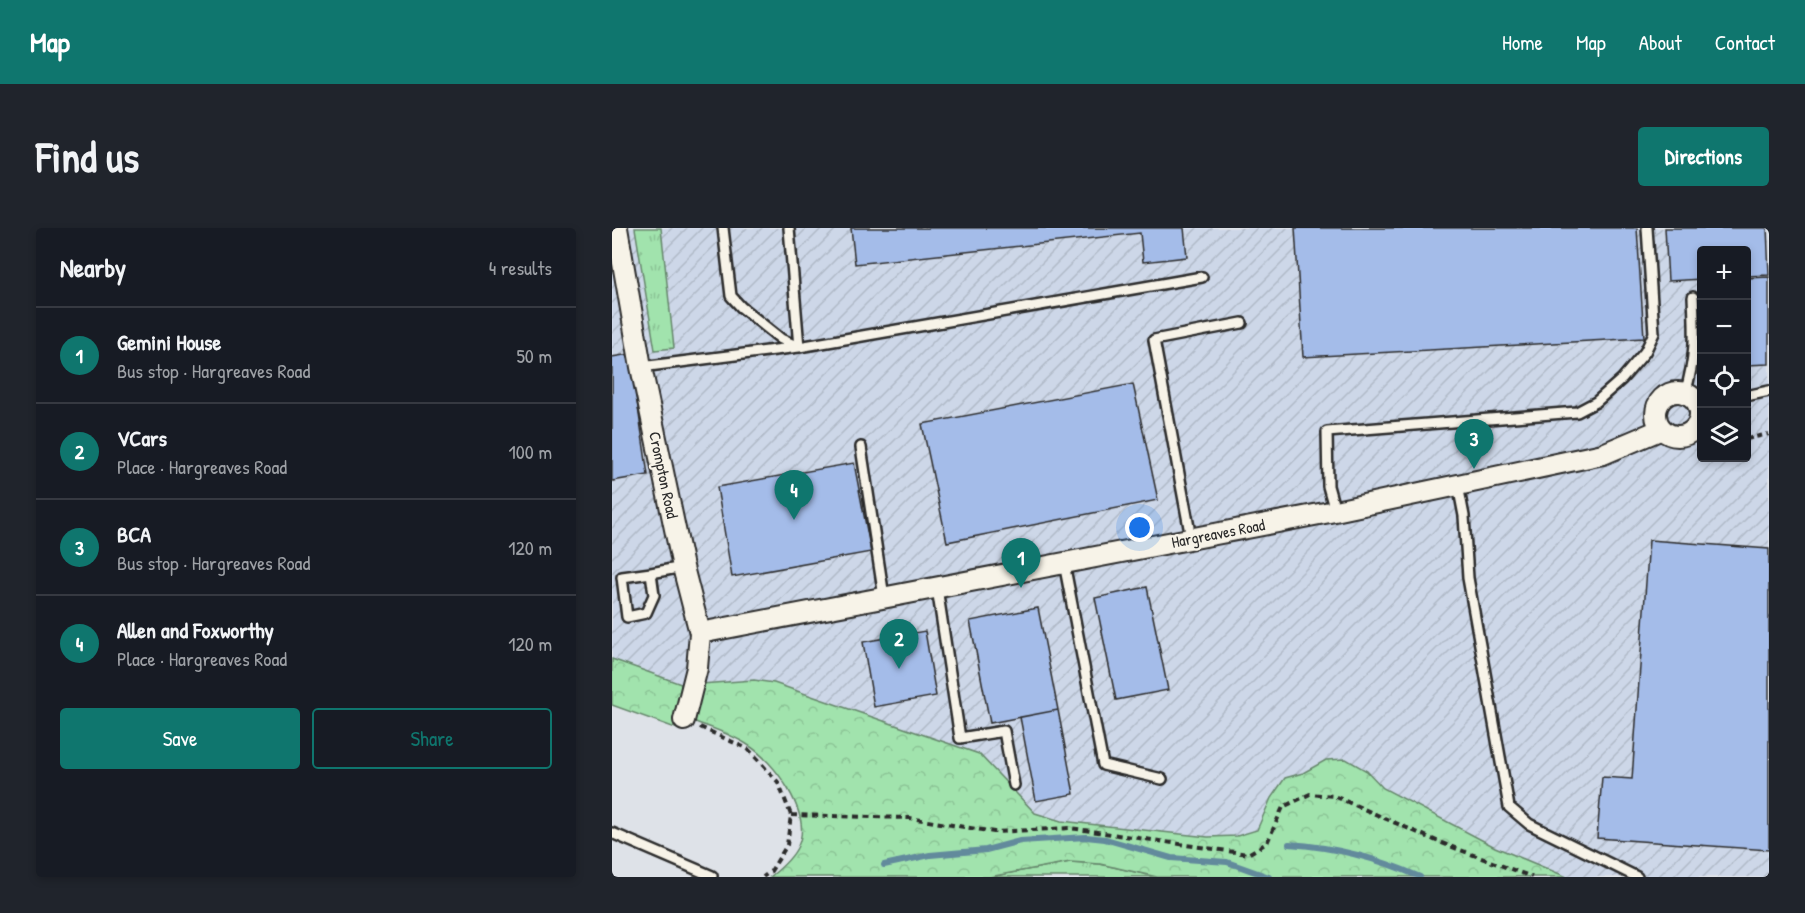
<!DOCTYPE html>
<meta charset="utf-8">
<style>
:root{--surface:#171b24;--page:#20242c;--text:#f1f3f6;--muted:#9ea1a6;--line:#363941;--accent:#0f766e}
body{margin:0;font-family:"Patrick Hand",sans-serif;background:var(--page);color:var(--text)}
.controls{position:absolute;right:18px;top:18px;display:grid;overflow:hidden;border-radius:6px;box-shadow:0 3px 9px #0003}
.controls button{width:54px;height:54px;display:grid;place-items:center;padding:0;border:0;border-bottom:2px solid var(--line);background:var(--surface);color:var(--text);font:30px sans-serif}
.you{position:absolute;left:528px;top:300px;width:21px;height:21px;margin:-15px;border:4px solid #fff;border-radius:50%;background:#1a73e8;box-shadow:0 0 0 9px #1a73e833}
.badge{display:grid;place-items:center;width:39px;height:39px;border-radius:50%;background:var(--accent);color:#fff;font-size:20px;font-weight:700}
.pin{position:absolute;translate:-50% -50px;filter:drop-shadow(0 2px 3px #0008)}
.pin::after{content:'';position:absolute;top:32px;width:21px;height:18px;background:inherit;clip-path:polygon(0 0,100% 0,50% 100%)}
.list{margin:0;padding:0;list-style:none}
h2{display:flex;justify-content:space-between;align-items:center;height:78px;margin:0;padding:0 24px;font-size:26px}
h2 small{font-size:20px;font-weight:400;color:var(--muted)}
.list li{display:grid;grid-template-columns:39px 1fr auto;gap:18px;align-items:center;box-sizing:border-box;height:96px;padding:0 24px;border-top:2px solid var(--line)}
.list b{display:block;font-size:22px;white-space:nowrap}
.list p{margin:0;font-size:20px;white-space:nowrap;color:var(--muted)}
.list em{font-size:20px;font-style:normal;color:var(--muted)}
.actions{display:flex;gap:12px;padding:18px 24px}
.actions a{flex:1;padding:14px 0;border:2px solid var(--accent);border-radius:6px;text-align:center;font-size:21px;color:var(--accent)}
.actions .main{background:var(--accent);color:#fff}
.icon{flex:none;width:33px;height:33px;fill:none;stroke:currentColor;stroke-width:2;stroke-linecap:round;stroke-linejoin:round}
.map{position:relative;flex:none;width:1157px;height:649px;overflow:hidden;border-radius:6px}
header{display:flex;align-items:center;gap:36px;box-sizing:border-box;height:84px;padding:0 30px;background:var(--accent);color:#fff}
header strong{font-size:28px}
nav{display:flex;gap:33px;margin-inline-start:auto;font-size:21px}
.intro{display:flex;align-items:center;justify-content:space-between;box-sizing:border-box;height:144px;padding:0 36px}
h1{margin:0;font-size:42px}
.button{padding:15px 27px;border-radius:6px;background:var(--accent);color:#fff;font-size:21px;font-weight:700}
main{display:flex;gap:36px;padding:0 36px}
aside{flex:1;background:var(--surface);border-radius:6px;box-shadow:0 3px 9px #0003}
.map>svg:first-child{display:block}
.industrial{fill:url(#industrial-furrows);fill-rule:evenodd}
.grass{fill:url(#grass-tufts);stroke:#66876c;stroke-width:1.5}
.forest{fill:url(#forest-crowns);stroke:#66876c;stroke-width:1.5}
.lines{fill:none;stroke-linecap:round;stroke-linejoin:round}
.stream{stroke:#628a9c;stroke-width:6}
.building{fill:#a4bce9;stroke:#2b2b2b;stroke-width:1.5}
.lane-casing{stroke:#2b2b2b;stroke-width:14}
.street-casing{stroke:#2b2b2b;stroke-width:24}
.path{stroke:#2b2b2b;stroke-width:4;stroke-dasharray:6 4.5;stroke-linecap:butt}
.lane{stroke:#f7f3e8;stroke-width:9}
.street{stroke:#f7f3e8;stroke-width:20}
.labels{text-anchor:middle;stroke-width:4.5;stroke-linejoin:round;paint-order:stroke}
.street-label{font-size:16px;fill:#2b2b2b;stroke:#f7f3e8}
</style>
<header>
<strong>Map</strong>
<nav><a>Home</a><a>Map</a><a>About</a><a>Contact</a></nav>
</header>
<div class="intro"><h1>Find us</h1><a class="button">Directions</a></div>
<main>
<aside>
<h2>Nearby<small>4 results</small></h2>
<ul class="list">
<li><span class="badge">1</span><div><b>Gemini House</b><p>Bus stop · Hargreaves Road</p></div><em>50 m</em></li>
<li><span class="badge">2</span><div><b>VCars</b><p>Place · Hargreaves Road</p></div><em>100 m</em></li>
<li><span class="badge">3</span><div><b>BCA</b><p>Bus stop · Hargreaves Road</p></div><em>120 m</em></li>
<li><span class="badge">4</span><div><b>Allen and Foxworthy</b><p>Place · Hargreaves Road</p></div><em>120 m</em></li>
</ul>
<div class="actions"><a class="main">Save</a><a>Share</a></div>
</aside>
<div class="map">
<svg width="1157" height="649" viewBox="0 0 1157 649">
<defs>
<pattern id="industrial-furrows" width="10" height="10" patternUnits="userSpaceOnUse" patternTransform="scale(1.5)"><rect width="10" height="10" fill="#cdd7e8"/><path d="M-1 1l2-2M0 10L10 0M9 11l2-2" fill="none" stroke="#b0b9c7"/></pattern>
<pattern id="grass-tufts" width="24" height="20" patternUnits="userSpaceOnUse" patternTransform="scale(1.5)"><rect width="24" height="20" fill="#a1e3ad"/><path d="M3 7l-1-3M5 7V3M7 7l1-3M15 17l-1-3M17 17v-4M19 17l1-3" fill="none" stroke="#8bc395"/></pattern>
<pattern id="forest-crowns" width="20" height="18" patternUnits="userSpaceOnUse" patternTransform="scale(1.5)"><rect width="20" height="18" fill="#a1e3ad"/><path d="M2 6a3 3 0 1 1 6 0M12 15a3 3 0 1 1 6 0" fill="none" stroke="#8bc395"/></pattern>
</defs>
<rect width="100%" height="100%" fill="#dee2e8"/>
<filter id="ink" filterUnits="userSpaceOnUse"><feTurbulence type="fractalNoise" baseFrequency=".0167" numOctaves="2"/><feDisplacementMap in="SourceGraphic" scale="12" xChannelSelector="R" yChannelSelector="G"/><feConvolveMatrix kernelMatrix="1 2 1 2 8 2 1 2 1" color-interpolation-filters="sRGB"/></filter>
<g filter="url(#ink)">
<path class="industrial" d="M0,0H1157V649H955L883,619L771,560L755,543L714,532L691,545L673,550L659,570L645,602L625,608L596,609L449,593L423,585L367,526L113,454L69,456L0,431ZM1090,22H1134V230H1090Z"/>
<path class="grass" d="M23,0H49L62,120L43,122Z
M458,634L488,636L545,649H377Z"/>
<path class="forest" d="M0,431L69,456L66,501L0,477Z
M142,452L162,455L367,526L423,585L449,593L596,609L625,608L645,602L659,570L673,550L691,545L714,532L734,531L755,543L771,560L883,619L955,649H545L488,636L458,634L377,649H158C168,641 181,629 186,618C201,586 162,533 136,517C119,506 99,500 81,493L89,456Z"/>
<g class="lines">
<path class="stream" d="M677,616C721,619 768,631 808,649
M272,637L318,627L374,622L408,613L474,609L493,611L559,630L615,634L657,649"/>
</g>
<path class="building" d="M239,0H572L575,29L531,34L528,5L243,36Z
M683,0H1025L1032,110L691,129Z
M1053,0H1155L1157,47L1134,48V22H1090V51L1056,53Z
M1157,49V136L1134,137V50Z
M18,126L36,247L0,253V129Z
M521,156L546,272L335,314L310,196Z
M242,235L259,324L120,349L105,259Z
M1037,312L1157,321V622L985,610L990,549L1020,551Z
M535,359L556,462L504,472L483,370Z
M426,380L446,482L378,495L358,393Z
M313,403L324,468L262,479L251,414Z
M446,482L462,566L424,573L408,489Z"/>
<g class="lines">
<defs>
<path id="lane" d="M111,0L119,68L129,79L169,111L187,119L177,0
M29,139L187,119L590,49
M1073,166C1084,128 1083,108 1081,69
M1134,168L1157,163
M1086,179L1090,178
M249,219L272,369
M846,257L852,288L856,350L897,579L917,596L1025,649
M723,283L716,258L715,204L965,184L984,174L1010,151L1033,124L1042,105L1035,0
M579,310L542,112L630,95
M452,335L491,537L550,551
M39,345L10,349L15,389L34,385L42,367L39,345L71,339
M325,360L348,510L392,503L402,557
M0,605L100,648"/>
<path id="street" d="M5,0L29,139L71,339L88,405L85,440L72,492
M1044 186a22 22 0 1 1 44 0a22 22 0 1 1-44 0Z
M88,405L723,283L846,257L991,226L1050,201"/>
</defs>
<use href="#lane" class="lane-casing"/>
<use href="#street" class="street-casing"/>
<path class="path" d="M1081,201L1090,203
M1134,211L1157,206
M88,499L136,521L166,554L179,587L175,617L159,643L151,649
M179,587L298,590L382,604L458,600L636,626L655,615L671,579L698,566L722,568L827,614L920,649"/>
<use href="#lane" class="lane"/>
<use href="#street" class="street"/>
</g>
</g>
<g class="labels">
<g class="street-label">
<text transform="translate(52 247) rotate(78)" y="6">Crompton Road</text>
<text transform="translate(606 305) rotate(-11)" y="6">Hargreaves Road</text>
</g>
</g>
</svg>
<div class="controls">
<button>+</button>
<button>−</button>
<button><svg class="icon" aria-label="locate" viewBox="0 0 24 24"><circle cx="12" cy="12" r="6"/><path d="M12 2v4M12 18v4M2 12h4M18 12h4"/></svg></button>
<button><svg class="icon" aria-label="layers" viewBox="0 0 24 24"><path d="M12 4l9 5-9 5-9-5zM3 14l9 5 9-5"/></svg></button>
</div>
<div class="you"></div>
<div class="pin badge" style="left:409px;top:360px">1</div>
<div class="pin badge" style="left:287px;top:441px">2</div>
<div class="pin badge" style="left:862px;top:241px">3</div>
<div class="pin badge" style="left:182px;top:292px">4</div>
</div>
</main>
